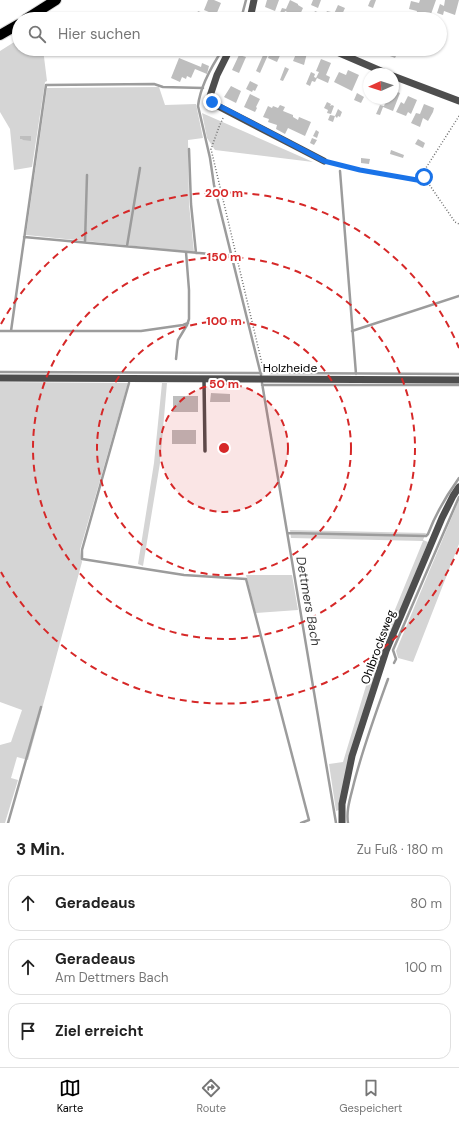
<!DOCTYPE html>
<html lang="de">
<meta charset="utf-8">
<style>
:root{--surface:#fff;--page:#f2f2f2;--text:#222;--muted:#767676;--line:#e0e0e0;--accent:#000}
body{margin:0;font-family:"DM Sans",sans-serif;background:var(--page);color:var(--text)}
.compass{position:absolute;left:363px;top:68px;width:36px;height:36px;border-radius:50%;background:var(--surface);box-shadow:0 1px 3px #0004;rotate:267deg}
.stop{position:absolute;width:12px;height:12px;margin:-9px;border:3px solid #1a73e8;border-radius:50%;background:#fff}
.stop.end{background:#1a73e8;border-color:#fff;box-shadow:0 1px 4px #0008}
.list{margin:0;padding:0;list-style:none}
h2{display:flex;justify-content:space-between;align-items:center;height:52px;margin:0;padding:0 16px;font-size:17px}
h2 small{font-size:13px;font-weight:400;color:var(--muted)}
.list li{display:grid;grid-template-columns:26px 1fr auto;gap:12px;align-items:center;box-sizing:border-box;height:56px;margin:0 8px 8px;padding:0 8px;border:1px solid var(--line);border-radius:12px}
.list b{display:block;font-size:15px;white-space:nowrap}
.list p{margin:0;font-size:13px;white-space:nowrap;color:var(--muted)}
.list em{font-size:13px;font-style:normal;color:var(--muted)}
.icon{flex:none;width:22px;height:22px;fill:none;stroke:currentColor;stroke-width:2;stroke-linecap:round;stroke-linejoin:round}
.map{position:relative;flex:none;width:459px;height:823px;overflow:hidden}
.search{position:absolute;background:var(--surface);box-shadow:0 1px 3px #0004;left:12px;right:12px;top:12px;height:44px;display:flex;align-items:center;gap:10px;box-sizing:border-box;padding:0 14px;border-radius:22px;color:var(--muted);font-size:15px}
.sheet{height:244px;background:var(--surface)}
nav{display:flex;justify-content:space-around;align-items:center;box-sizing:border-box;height:56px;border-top:1px solid var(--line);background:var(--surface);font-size:11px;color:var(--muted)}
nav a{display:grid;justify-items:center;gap:2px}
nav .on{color:var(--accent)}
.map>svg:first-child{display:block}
.green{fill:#d5d5d5}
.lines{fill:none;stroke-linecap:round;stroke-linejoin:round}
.stream{stroke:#9c9c9c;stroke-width:2.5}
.building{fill:#bebebe}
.primary-casing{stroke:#dbdbdb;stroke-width:12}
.path{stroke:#707070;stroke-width:1.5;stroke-dasharray:1 2;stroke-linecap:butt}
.service{stroke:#4e4e4e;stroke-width:3.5}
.minor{stroke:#4e4e4e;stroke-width:7}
.primary{stroke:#000;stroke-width:10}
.route{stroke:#1a73e8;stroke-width:5}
.ring{fill:none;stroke:#d62828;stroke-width:2;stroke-dasharray:7 5}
.labels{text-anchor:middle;stroke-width:4;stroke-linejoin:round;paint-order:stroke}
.street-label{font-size:12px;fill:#000;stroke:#fff}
.water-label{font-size:13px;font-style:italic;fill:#3d3d3d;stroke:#fff}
.centre{fill:#d62828;stroke:#fff;stroke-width:2}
.ring-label{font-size:12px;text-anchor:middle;font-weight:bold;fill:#d62828;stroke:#fff;stroke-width:4;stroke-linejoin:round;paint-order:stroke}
</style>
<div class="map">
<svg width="459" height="823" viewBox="0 0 459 823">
<rect width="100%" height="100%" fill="#fff"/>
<path class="green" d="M19,39V49H43L47,81L45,82L32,167L14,170L10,129L0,112V51Z
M159,87L165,105L196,104L203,138L188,140L189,204L194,252L26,235L47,88Z
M202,113L313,162L215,150L207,138Z
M0,382L128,383L80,550L82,562L28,760L17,757L11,778L18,780L5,823H0V745L11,742L22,710L0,702Z
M162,383H167L160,463L143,566L138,564L154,463Z
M459,500V544L413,662L398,658L396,651Z
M290,530L426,533L423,540L428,542L384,650L339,810L336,811L329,764L343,762L372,666L423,541L291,538Z
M246,575H292L298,610L256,613Z"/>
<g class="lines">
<path class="stream" d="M241,19L246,0
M223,49C213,64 200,87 198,106L210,158L214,185L261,375
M189,149L191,204L196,253
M340,171L356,374
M24,237L232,256
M85,242L87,175
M127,246L140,168
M0,331H141L183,325L188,323
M11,331L46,85L154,84L163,87L203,88
M352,331L459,296
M176,359L178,340L187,325L189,319V290L186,252
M0,372L263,373
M270,373L459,374
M129,383L82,550V559L184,575L246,579L309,820L301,823
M262,383L336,823
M262,385H459
M288,533L426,536L428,534C436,513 446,496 459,478
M394,663L396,659L393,650L459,497
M8,823L41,707
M348,823C346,811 350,799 353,787C362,750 375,715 388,679"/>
</g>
<path class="building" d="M208,0H214L221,3L216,15L204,10Z
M267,0H279L275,11L265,7Z
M290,0L298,4V5L303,8L299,17L285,11L283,17L279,15L282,8L286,9Z
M313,0H321L318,8L311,5Z
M371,0H376L373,8L368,6L370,1Z
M420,0H436L430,17L416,15L417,11L409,9L411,1L419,3Z
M445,0H459L455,15L444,11L443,15L437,13L440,4L444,6Z
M338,5L345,8L340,19L333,16Z
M198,11L206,14L204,19L195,18Z
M315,11L325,15L327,11L331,12L328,19H311Z
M222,14L234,19H220Z
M186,49H199L197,54Z
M271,49H283L277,62L268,58Z
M298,49L307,53L304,65L293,61Z
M369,49L376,50L373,56L367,53Z
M378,49H397L399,50L395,58L377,51Z
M264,53L268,55L260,73L256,71Z
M239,55L246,57L239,73L232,70Z
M179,58L201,67L202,63L209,66L207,74L195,69L191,78L187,76L186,79L182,77L180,82L171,78Z
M321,59L331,63L326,75L330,77L328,83L317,78L315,82L312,81L310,86L306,84L311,72L315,74L314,77L316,78L319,72L316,71Z
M285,67L289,69L283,81L280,80Z
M348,70L359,75L352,91L334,82L339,72L346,75Z
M250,81L258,85L255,91L253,90L252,92L246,89Z
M369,83V95L365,93Z
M231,86L241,91L236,103L224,97Z
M393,90L400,93L393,111L383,107L380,115L376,114L380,105L384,106L387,98H393Z
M357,93L364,97L361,103L354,100Z
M250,94L260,99L256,107L257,108L255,112L244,107Z
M408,96L417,100L411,114L408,112L406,116L396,112L401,102L404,104Z
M327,102L331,104L330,106L332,105L334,106L331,114L327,113L328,110L324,108Z
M424,104L434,108L433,112L428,121L423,118L420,127L411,123L416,113L420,114Z
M280,105L285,107L283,111L293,115V117L298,120L299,117L311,122L305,136L288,128L285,134L276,129L277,125L268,122L269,119L263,117L268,106L272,108L273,106L278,108Z
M338,109L342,112L340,117L338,116L337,118L335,116L333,122L328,120L330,115L335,116Z
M316,130L319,132L317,138L313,136Z
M20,136H31V141L23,140L22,139H20Z
M312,138L317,140L314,145L310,143Z
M418,139L425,143L423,148L415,144Z
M391,150L404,155L403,158L390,154Z
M361,158L370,159L369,164L361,163Z
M211,393L230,394V402H210Z
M173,396H198V412H173Z
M172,430H196V444H172Z"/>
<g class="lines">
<defs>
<path id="primary" d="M26,19L56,0
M0,35L19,24"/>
</defs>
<use href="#primary" class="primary-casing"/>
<path class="path" d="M459,116L424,171V177L455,222L459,224
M223,118L219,127L211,149L264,372
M332,163L360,170L417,180L424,177"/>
<path class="service" d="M204,379L205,451"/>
<path class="minor" d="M251,14L261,19
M248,19L251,14L254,0
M230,49L217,75L210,96L212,103L324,161
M330,49L388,74
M393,76L459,101
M0,378L459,380
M342,823V804L352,756L386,651L442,518L453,496L459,487"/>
<use href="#primary" class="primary"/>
</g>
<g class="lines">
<path class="route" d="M212,102L324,161L360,170L417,180L424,177"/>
</g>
<circle cx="224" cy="448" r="64" fill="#d62828" fill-opacity=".12"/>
<g class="ring">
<circle cx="224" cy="448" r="64"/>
<circle cx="224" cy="448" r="127"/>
<circle cx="224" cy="448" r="191"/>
<path d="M459 548A255 255 0 0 1 1 572M1 324A255 255 0 0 1 459 348"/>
</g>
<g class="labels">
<g class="street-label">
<text x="290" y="372">Holzheide</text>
<text transform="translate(378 647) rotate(-70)" y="4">Ohlbrocksweg</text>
</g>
<g class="water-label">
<text transform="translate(309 601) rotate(80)" y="5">Dettmers Bach</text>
</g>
</g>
<circle cx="224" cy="448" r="6" class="centre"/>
<g class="ring-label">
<text x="224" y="197">200 m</text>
<text x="224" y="261">150 m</text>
<text x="224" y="325">100 m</text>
<text x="224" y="388">50 m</text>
</g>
</svg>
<svg class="compass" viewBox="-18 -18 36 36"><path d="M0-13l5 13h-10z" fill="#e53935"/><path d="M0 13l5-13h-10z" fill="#767676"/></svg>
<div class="stop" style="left:424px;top:177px"></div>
<div class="stop end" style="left:212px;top:102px"></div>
<div class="search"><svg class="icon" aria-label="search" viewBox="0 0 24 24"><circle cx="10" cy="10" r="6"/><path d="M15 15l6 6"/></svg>Hier suchen</div>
</div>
<section class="sheet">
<h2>3 Min.<small>Zu Fuß · 180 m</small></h2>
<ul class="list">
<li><svg class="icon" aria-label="ahead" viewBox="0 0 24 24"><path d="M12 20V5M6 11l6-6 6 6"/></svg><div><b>Geradeaus</b></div><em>80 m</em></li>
<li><svg class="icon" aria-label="ahead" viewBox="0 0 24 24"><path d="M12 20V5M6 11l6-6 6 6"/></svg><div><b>Geradeaus</b><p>Am Dettmers Bach</p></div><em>100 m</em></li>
<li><svg class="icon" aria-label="arrive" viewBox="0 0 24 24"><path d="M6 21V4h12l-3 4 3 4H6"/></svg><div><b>Ziel erreicht</b></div></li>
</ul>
</section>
<nav>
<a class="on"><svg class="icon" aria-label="map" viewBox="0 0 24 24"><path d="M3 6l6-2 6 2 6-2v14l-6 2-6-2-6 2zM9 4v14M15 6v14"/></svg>Karte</a>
<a><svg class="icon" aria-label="directions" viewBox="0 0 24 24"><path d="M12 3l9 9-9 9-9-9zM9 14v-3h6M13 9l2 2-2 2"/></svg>Route</a>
<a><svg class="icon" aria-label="saved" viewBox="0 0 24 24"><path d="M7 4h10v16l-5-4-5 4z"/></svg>Gespeichert</a>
</nav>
